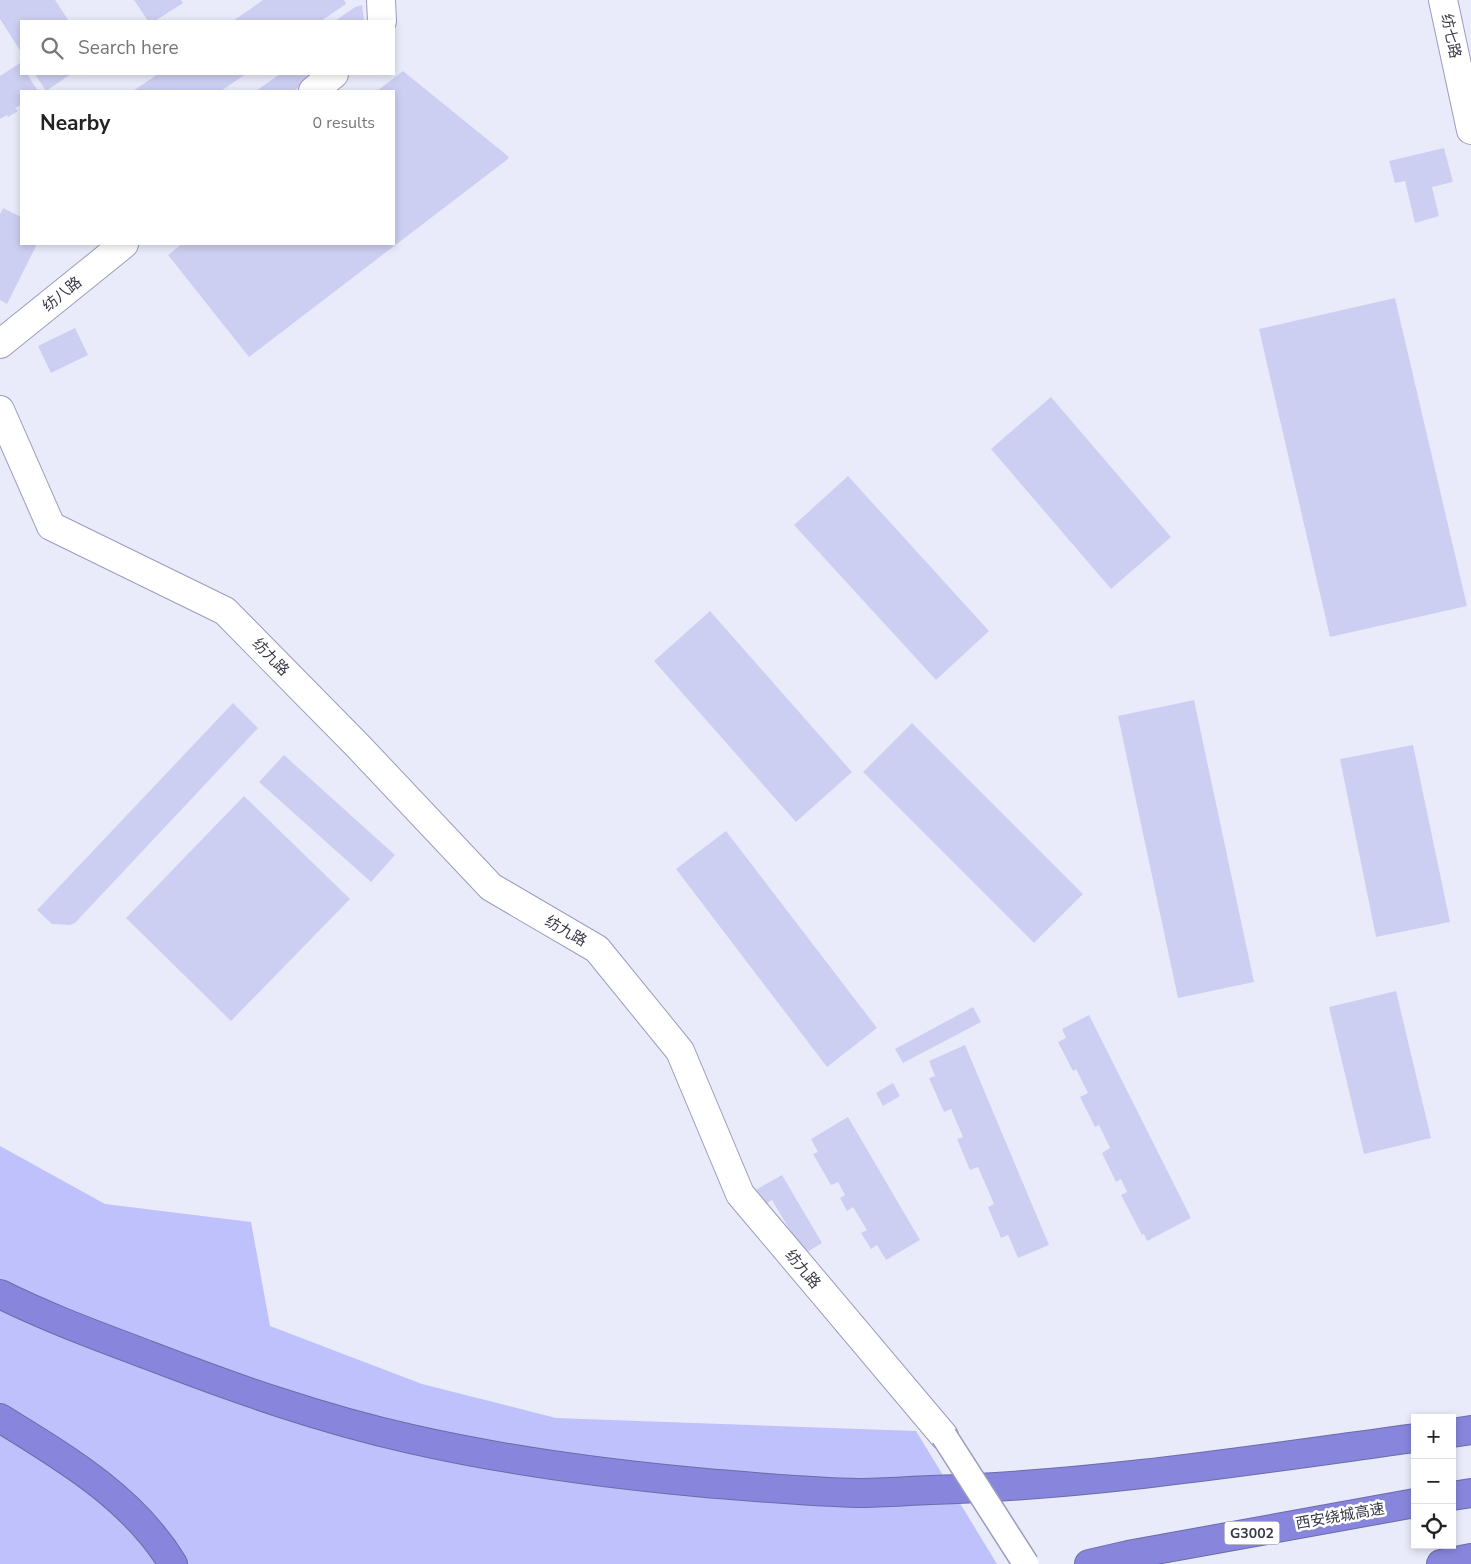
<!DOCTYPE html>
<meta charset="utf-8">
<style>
:root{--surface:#fff;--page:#f6f6f6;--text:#222;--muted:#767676;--line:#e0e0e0}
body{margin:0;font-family:"Nunito Sans","Noto Sans SC",sans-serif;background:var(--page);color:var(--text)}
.controls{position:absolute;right:15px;bottom:15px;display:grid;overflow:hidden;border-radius:0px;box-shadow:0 2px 8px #0003}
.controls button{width:45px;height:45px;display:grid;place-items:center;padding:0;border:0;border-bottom:1px solid var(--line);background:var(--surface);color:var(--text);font:25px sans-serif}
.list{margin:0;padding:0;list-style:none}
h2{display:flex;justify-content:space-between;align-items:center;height:65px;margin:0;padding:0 20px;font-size:21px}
h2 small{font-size:16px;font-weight:400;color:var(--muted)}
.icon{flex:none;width:28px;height:28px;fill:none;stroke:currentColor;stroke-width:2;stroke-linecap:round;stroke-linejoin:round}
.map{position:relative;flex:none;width:1471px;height:1564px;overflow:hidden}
.search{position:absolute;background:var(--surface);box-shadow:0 2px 8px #0003;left:20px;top:20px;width:375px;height:55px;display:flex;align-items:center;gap:12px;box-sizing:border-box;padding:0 18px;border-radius:0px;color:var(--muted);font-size:19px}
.panel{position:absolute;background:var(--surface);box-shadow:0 2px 8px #0003;left:20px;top:90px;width:375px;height:155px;border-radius:0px}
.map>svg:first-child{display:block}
.green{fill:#bfc1fd}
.building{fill:#cdcff2}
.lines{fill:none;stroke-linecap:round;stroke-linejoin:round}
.secondary-casing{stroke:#9a9cbe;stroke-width:30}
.highway-casing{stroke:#6b6ba8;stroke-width:30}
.secondary{stroke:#fff;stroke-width:28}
.highway{stroke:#8786dc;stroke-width:28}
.street-bridge-casing{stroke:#9a9cbe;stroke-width:28;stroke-linecap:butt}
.street-bridge{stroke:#fff;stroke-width:25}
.labels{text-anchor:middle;stroke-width:5;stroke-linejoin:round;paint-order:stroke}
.shield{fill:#fff;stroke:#73747e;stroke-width:1}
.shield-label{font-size:14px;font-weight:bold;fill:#373846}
.street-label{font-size:15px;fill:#373846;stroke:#fff}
</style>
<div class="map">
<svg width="1471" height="1564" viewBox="0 0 1471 1564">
<rect width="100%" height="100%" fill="#eaebfa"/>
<path class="green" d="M0,1146L105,1204L251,1222L270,1326L422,1384L556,1418L916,1431L997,1564H0Z"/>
<path class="building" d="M0,0H55L69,21H21V52L0,19Z
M134,0H181L183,3L155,21H148Z
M263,0H344L346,4L321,21H233Z
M362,5L364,21H335L355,7Z
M20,63L21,74H27L38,91H21V105L15,108L18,111L8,117L7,115L0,119V76Z
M403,71L509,157L508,159L249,357L168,255L182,244H394V91H377Z
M35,74H71L46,91Z
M158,74H246L221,91H133Z
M280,74H318L294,91H256Z
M1444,148L1453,182L1432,187L1439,216L1415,223L1405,181L1395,183L1389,161Z
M3,208L21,217V244H37L7,304L0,300V214Z
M1395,298L1467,606L1330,637L1259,329Z
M75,328L88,355L51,373L38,346Z
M1051,397L1171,537L1111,589L991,449Z
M848,476L989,631L936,680L794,525Z
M710,611L852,772L796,822L654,661Z
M1194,700L1254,982L1178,998L1118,716Z
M233,703L258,728L75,923L70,925L52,924L37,910Z
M912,723L1083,894L1034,943L863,772Z
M1413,745L1450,922L1376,937L1340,759Z
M284,755L395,855L371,882L259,782Z
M244,796L350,899L231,1021L126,918Z
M726,831L877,1028L827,1067L676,869Z
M1396,991L1431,1138L1364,1154L1329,1007Z
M973,1007L981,1022L903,1063L895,1049Z
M1089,1015L1191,1218L1147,1241L1144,1234L1142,1235L1121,1195L1127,1192L1121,1179L1116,1182L1102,1153L1110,1148L1099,1125L1095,1127L1080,1097L1088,1093L1076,1069L1073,1071L1058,1042L1066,1038L1062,1029Z
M965,1045L1049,1245L1018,1258L1008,1235L1001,1238L988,1207L994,1204L978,1167L970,1170L957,1139L963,1137L951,1109L944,1112L929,1078L935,1076L929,1061Z
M893,1083L900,1096L883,1106L876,1093Z
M848,1117L920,1240L886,1260L877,1245L871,1249L861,1233L867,1230L853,1207L847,1211L840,1198L845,1195L838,1182L831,1185L813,1154L818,1152L811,1139Z
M782,1175L822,1243L804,1254L772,1200L761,1207L752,1192Z"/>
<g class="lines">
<defs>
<path id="secondary" d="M381,0L382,21
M1443,0L1471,130
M313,91L334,74
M0,344L124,244
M0,410L51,526L225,611L358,746L491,887L597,949L680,1051L740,1194L944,1436"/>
<path id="highway" d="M0,1294C48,1318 98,1336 148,1355C234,1388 321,1419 411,1439C508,1461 606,1474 706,1483C756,1487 807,1492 858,1493C882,1493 906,1491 931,1490C1093,1485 1254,1460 1415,1438
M0,1418C65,1458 133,1498 173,1564
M1452,1433L1471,1430
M1452,1496L1471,1493
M1089,1564L1128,1555L1415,1503
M1441,1564L1471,1558"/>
</defs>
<use href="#secondary" class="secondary-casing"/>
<use href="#highway" class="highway-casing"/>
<use href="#secondary" class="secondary"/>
<use href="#highway" class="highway"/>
<defs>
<path id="street-bridge" d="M944,1436L1026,1564"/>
</defs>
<use href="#street-bridge" class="street-bridge-casing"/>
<use href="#street-bridge" class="street-bridge"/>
</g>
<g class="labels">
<rect class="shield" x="1224.5" y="1521.5" width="55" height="23" rx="4"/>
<g class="shield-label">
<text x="1252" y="1538">G3002</text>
</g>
<g class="street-label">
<text transform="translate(1451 36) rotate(78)" y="5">纺七路</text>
<text transform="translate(62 294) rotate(-39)" y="5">纺八路</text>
<text transform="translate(271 657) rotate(46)" y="5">纺九路</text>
<text transform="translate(566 931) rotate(30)" y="5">纺九路</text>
<text transform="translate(803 1269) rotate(50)" y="5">纺九路</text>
<text transform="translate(1340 1516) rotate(-10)" y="5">西安绕城高速</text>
</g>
</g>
</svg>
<div class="controls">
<button>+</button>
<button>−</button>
<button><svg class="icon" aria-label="locate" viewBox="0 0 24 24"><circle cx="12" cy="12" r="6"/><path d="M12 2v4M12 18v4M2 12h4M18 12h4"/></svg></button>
</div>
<div class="search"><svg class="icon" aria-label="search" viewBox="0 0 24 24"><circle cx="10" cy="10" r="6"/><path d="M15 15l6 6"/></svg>Search here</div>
<section class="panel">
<h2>Nearby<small>0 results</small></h2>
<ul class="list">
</ul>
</section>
</div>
